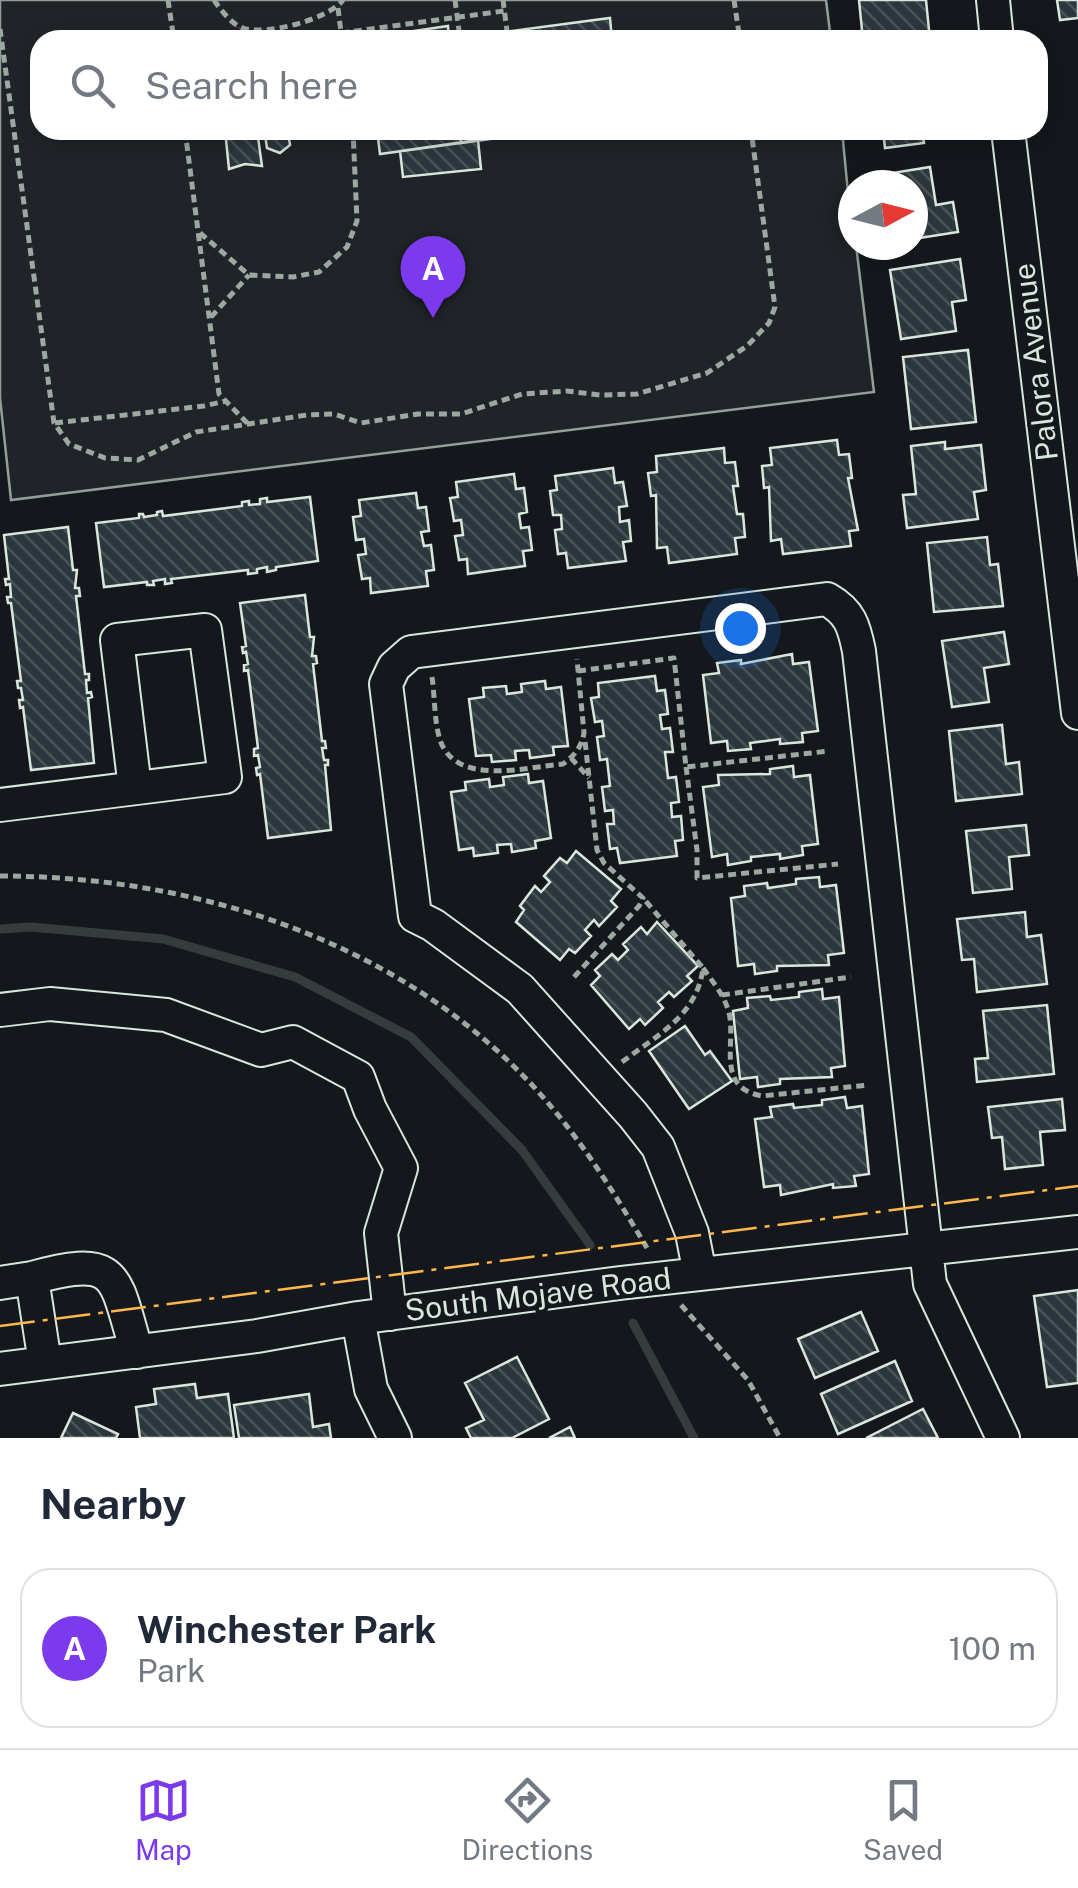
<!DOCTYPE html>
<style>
:root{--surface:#fff;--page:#f2f2f3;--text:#1f2937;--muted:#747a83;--line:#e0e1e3;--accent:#7c3aed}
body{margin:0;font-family:"Public Sans",sans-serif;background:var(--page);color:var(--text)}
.compass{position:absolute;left:838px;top:170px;width:90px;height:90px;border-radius:50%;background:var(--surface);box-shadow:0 5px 15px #0003;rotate:83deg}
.you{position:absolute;left:740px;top:628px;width:35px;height:35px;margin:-25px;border:8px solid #fff;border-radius:50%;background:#1a73e8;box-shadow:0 0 0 15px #1a73e833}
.badge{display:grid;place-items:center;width:65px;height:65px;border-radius:50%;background:var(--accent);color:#fff;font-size:32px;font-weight:700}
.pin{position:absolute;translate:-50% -82px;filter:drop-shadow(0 2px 5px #0008)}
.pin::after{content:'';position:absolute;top:52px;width:35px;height:30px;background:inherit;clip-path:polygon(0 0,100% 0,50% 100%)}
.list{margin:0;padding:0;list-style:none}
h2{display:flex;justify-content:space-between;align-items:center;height:130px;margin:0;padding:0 40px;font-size:42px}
h2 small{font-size:32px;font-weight:400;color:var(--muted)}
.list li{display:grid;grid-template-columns:65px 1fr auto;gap:30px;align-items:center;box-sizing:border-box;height:160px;margin:0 20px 20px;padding:0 20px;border:2px solid var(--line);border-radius:30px}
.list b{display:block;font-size:38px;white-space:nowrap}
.list p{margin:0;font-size:32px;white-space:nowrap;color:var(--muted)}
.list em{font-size:32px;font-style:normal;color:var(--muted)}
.icon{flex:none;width:55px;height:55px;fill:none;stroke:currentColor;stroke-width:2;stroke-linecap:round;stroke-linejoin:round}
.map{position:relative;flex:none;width:1078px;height:1438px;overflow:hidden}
.search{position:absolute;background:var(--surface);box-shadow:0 5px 15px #0003;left:30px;right:30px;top:30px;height:110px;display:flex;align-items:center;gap:25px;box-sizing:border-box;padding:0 35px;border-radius:30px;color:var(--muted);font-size:38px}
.sheet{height:310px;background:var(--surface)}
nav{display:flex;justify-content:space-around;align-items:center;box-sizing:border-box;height:140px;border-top:2px solid var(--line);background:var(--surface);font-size:28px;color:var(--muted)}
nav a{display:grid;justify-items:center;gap:5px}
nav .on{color:var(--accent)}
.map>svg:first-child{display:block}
.park{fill:#202428;stroke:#939e99;stroke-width:2.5}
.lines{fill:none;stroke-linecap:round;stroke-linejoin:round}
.stream{stroke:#363b3e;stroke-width:9}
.building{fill:url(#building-back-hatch);stroke:#d8e6dc;stroke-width:2.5}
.minor-casing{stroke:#d8e6dc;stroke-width:36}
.path{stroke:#9da8a2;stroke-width:5;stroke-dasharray:8 5;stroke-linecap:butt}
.minor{stroke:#14181c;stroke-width:32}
.power{stroke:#ffb74d;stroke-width:2.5;stroke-dasharray:35 8 5 8;stroke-linecap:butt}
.labels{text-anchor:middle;stroke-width:8;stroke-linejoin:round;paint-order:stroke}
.street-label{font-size:30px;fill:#d8e6dc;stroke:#14181c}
</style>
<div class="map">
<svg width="1078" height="1438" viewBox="0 0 1078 1438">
<defs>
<pattern id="building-back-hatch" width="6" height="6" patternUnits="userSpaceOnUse" patternTransform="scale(2.5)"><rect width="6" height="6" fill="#2c363c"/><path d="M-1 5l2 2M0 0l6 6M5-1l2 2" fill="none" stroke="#4a5358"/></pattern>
</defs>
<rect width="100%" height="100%" fill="#14181c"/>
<path class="park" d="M0,0H826L831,40H40V130H842L853,245H856L874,392L11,500L0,398Z"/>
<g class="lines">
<path class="stream" d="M0,929L31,927L163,939L295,977L411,1037L522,1150L590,1245
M633,1323L694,1438"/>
</g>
<path class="building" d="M859,0H926L930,40H863Z
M1057,0H1078V18L1060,20Z
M610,18L612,40H449L460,38Z
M448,26L449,40H366V38Z
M225,130H257L262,166L245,164L229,169Z
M273,130L288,132L290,145L280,153L267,148L265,135Z
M377,130H459L461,143L380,154Z
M459,130H555L461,143Z
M883,130H922L924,143L885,148Z
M478,140L481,169L403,177L400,151Z
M930,167L936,205L953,202L958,232L913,239V185H881L880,175Z
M960,259L966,300L952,302L956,331L901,339L890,270Z
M968,350L976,422L911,429L903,357Z
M837,440L839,455L849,454L852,478H848L858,530L849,531L851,546L783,554L781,539L771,541L769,487L764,488L762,466L772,465L770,448Z
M945,442V449L981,445L986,490L974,492L978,519L907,528L903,495L916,494L911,446Z
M724,448L725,463L735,462L738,486H733L737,514H743L745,537L735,538L737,554L669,563L667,547L657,548L656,495L651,496L648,473L657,472L656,456Z
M613,468L615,483L623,482L627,506L619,507L620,522L629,520L631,541L623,542L626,561L568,568L566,553L558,554L555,530L562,529L561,515H553L550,491L557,490L555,476Z
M514,474L516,489L524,488L527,512L519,514L521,528L529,527L532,550L523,551L525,566L468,574L467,559L459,560L455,536L463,535L461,520L454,521L450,498L458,497L456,482Z
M416,493L418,508L426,507L429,531L421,532L424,546L431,545L434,570L426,571L428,586L371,593L370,578L362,579L358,555L366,554L364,539L356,540L353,517L361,516L359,500Z
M310,497L318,561L276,567V570L267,572V567L257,569V573L248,574V570L171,579L172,583L165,584V579L153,581L154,585H147V582L104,587L96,523L139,518V514H143L144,517L157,515V512L162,511L163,516L242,506V502L249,501V505L260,504V499L267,498V502Z
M68,527L73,570H77L75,588H79L80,596H76L85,674H89V680H86L87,693L91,692L92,697L88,698L94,763L31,770L23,707L20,708L19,700H23L21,688H18L17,681H21L11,603H8L7,597H11L10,584L6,585L5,579H9L4,535Z
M987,537L990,565L998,564L1003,606L934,612L927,543Z
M305,595L310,637H314L312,656H316L317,663L313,664L322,741H325L326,748H322L324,760H328V765H325L331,830L268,838L260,774L257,775L256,768L260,767L258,755L254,756V749L258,748L248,670L244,671V665L248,664L246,652L243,653L242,647L246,646L240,603Z
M1004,632L1009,664L984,668L989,702L952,707L942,641Z
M792,654L793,664L809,662L818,731L802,733L803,742L780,744V739L750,743L751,749L728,751L727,741L711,743L703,675L719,673L717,663L741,660V664Z
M655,676L657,691L665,690L668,714L660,715L662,729L670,728L673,752H665L668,778L676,777L679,802L671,803L672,817L681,816L683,840L675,841L677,856L620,863L617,848L610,849L607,824H614L613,810L605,811L602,787L610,786L607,759L600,760L597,737L604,736L602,721L595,722L591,698L599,697L598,683Z
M545,681L546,689L561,687L568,746L553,747L554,755L530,758L529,750L515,751L516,760L492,762L491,755L476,756L469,699L484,697L483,688L506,686L507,694L522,692L521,684Z
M1002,725L1006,764L1019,762L1022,794L956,801L949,731Z
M793,766L794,777L810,775L818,844L802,846L803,855L780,859V854L751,857V861L728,865L727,854L712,857L703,787L719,785L718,775L770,774V769Z
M528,774L529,783L543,781L551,838L535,841L536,848L512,852L511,844L497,845L498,853L474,856L473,848L459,850L451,792L466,790L465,782L489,779L490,787L504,785L503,777Z
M1026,825L1029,855L1009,857L1012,889L973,893L966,831Z
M576,851L621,889L611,901L617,907L599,926L594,920L585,930L591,936L575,953L569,949L560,960L516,922L524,910L520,906L535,886L541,892L550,882L544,876L560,858L567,863Z
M819,877L820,887L836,885L844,953L828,955L829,965L777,966V971L755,974L754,964L738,966L731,898L745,896L744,886L767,883L768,888L796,884V879Z
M1025,912L1027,937L1041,935L1047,984L977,992L974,959L962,960L957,919Z
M657,922L698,966L687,976L692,981L674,997L669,992L658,1002L663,1008L645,1025L640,1019L629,1029L591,985L600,976L595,970L612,954L618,960L628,950L623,944L641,927L647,934Z
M822,989L823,999L839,997L845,1066L831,1068L832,1077L780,1079V1084L758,1087L757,1077L740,1079L733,1011L748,1008L747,998L770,996L771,1000L799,997V992Z
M1047,1005L1054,1074L977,1082L975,1059L988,1058L983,1011Z
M685,1026L705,1055L710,1051L732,1081L689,1109L649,1051Z
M845,1097L847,1108L862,1106L869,1174L854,1176L856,1186L833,1188V1184L781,1195L780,1185L764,1187L755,1119L772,1117L770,1107L793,1104L794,1108L822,1105V1100Z
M1062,1099L1065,1130L1040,1132L1043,1165L1005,1169L1002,1137L992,1138L988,1107Z
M1078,1290V1383L1047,1387L1034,1296Z
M861,1312L878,1351L815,1378L798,1339Z
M517,1357L549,1419L512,1438H471L466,1428L484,1420L465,1383Z
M895,1361L912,1401L838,1434L821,1394Z
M195,1384L197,1398L228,1394L234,1438H140L136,1407L156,1404L154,1389Z
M309,1394L313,1427L329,1424L331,1438H239L234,1405Z
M923,1409L938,1438H866Z
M73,1413L118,1434L116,1438H61Z
M570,1427L575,1438H549Z"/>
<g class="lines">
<defs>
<path id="minor" d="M993,0L997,40
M1008,130L1078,713
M0,805L225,777L205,630L117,640L135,788
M0,1010L50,1004L166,1015L261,1050L293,1042L358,1077L370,1109L401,1168L381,1233L390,1314
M700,1274L692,1233L658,1147L633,1115L520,989L433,925L415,916L386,684L394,667L411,652L827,599C850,612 854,626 859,651L930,1284L1003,1438
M32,1278C121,1253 114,1277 137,1352
M0,1283L32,1278L45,1363
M358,1318L371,1389L395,1438
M0,1369L257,1336L358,1318L620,1283L1078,1232"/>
</defs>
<use href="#minor" class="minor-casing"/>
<path class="path" d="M168,0L174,40
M214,0C220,9 232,25 243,28C266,36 329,19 343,0
M455,0L460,38
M503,0L507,31
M734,0L740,40
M338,8L342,40
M0,29L54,423L69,444L105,458L138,460L196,432L307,415L334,414L361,423L418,414H461L522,394L567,391L600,395L637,394L707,373L747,346L769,323L775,307L751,130
M341,33L504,11
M234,40L240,28
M185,130L219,394L250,426
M200,233L249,275L293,277L319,272L347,247L357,221L353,130
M211,317L249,275
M55,423L204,406L226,401
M578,671L674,658L686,767L829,751
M432,677C435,697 434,721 440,740C456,787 526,767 563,764C575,755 581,748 584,733L577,659
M571,758L589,778
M686,767L697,850V878L838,864
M0,876C205,876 419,947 554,1110C589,1152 619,1201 647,1248
M703,968C714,984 727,998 730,1018C734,1050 718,1088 762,1096L868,1085
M574,977L639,906L643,898L604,863L597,850L585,741
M722,995L851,977
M622,1062C657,1035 697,1016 703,968L643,898
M681,1305L748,1380L780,1438"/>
<use href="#minor" class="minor"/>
<path class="power" d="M0,1326L1078,1186"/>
</g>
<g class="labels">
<g class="street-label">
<text transform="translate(1036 362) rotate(-97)" y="10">Palora Avenue</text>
<text transform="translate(538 1295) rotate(-7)" y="10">South Mojave Road</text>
</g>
</g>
</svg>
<svg class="compass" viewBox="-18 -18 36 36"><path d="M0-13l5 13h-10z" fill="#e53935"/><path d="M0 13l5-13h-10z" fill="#747a83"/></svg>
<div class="you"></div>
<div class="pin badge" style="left:433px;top:318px">A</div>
<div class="search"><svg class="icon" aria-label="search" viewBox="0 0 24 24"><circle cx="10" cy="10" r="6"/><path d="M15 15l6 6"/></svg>Search here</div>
</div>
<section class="sheet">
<h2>Nearby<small></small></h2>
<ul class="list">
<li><span class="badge">A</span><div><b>Winchester Park</b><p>Park</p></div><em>100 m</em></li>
</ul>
</section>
<nav>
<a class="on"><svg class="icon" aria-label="map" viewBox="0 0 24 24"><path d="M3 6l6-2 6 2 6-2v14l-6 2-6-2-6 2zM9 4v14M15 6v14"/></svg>Map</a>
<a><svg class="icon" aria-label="directions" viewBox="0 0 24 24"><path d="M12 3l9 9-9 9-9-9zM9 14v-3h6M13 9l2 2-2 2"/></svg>Directions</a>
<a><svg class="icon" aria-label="saved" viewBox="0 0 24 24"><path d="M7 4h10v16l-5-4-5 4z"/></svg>Saved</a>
</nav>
